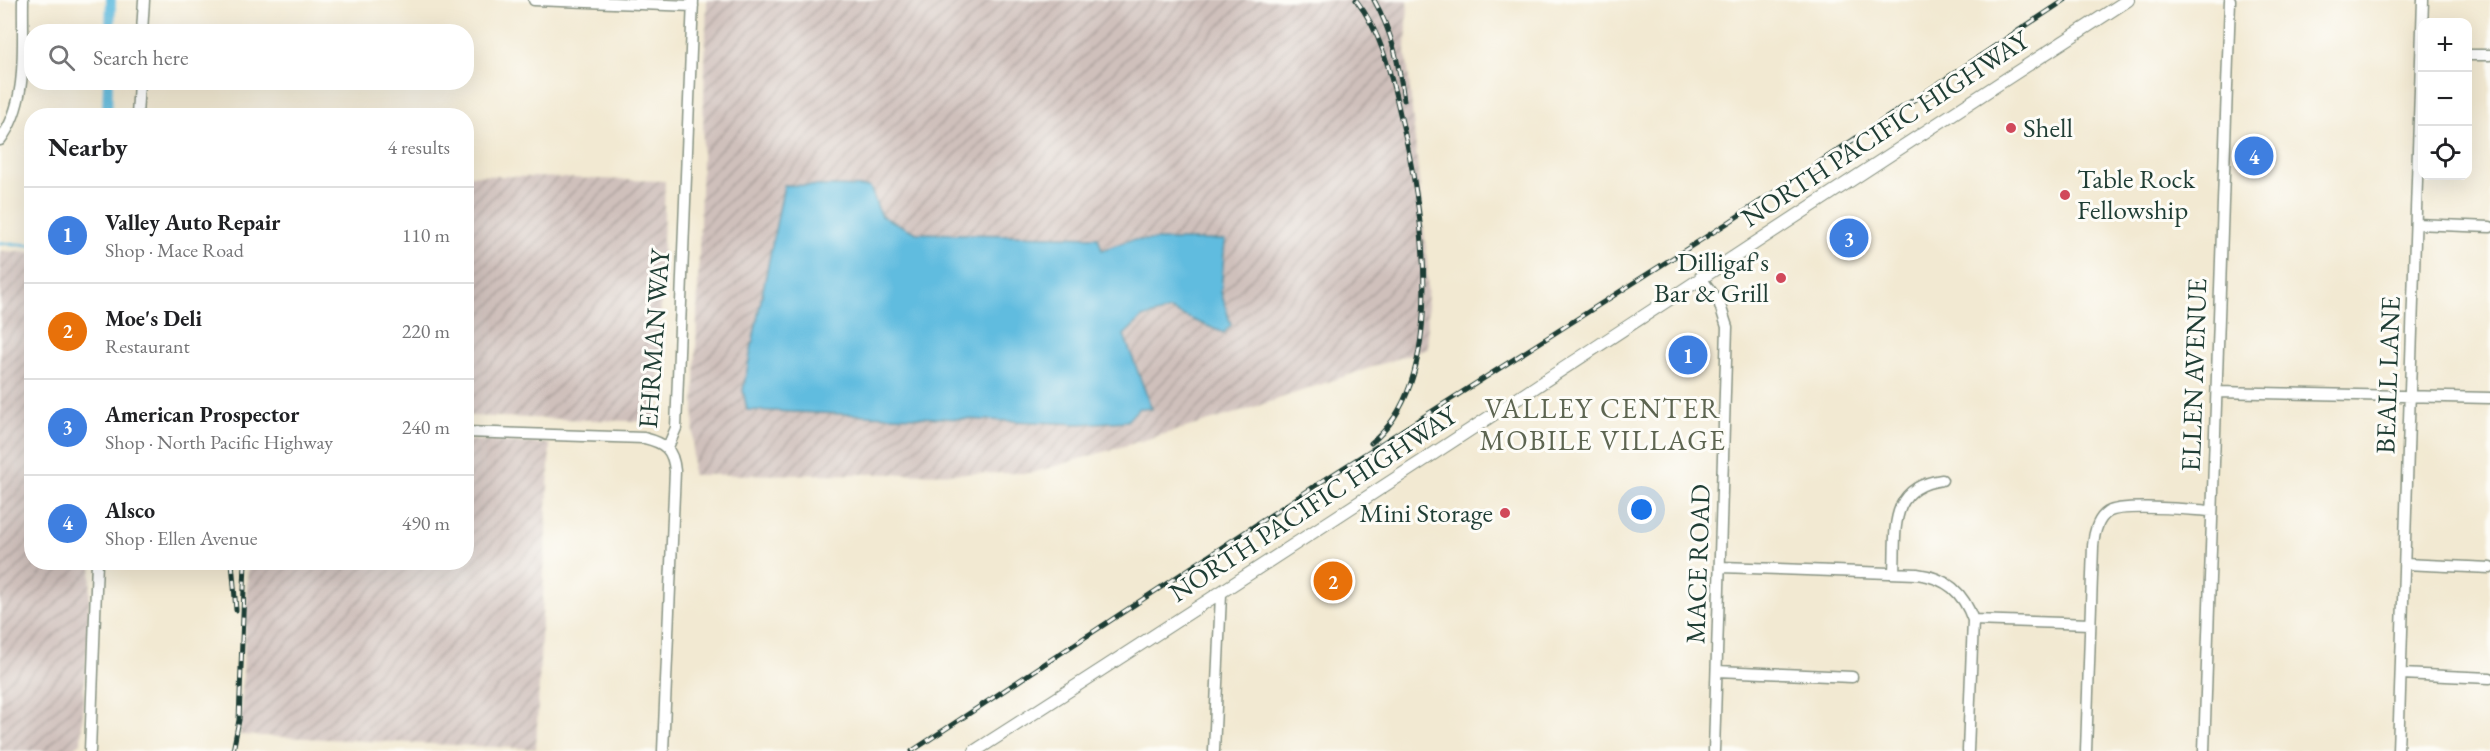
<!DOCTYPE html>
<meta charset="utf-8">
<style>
:root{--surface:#fff;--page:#f6f6f6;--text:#202124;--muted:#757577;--line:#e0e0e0;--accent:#d1495b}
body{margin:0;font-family:"EB Garamond",serif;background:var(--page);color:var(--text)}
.controls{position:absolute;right:18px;top:18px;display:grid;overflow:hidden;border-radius:12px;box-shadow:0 6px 24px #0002}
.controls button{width:54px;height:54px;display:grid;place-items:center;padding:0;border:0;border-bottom:2px solid var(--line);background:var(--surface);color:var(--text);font:30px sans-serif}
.you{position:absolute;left:1642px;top:510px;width:21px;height:21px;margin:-15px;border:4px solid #fff;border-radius:50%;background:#1a73e8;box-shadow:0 0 0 9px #1a73e833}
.badge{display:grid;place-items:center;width:39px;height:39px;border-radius:50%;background:var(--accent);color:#fff;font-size:20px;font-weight:700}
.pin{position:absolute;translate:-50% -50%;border:3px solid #fff;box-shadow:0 2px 6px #0006}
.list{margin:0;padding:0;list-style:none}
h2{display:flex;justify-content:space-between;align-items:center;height:78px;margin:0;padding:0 24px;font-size:26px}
h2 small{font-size:20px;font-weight:400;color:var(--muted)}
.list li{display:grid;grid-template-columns:39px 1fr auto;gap:18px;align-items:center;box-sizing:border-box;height:96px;padding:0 24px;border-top:2px solid var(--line)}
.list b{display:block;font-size:22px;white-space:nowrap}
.list p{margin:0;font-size:20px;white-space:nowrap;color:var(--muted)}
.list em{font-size:20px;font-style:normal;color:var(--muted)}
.icon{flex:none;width:33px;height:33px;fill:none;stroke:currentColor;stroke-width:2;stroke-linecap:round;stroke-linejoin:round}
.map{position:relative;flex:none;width:2490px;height:751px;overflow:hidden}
.search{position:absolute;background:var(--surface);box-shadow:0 6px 24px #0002;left:24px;top:24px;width:450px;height:66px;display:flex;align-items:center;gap:15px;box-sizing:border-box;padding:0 21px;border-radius:24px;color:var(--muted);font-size:22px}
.panel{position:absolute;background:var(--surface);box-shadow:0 6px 24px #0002;left:24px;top:108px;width:450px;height:462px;border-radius:24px}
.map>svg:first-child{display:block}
.industrial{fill:url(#industrial-furrows)}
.water{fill:#61bcdf;stroke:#407c8a;stroke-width:1.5}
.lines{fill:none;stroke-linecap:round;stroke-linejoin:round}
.stream{stroke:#61bcdf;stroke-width:3}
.canal{stroke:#61bcdf;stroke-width:10}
.minor-casing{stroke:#889383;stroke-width:13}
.major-casing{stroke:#889383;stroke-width:14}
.minor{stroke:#fff;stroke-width:10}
.major{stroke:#fff;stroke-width:12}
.rail-casing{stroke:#1f3d34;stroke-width:5}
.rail{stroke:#fdfcf7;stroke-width:3;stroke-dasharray:9;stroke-linecap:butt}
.poi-dot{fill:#d1495b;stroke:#fdfcf7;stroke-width:2}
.labels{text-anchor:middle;stroke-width:6;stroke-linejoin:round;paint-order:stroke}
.poi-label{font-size:27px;fill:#1f3d34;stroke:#fdfcf7;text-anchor:start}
.street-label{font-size:27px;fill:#1f3d34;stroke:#fdfcf7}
.neighbourhood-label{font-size:28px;letter-spacing:1.5px;fill:#5d6551;stroke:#fdfcf7}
</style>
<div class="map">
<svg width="2490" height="751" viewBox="0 0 2490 751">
<defs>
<pattern id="industrial-furrows" width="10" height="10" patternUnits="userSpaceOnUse" patternTransform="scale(1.5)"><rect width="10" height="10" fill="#cfc0bb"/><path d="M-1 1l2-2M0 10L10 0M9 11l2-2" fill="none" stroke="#a79d99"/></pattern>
</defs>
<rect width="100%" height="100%" fill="#fdfcf7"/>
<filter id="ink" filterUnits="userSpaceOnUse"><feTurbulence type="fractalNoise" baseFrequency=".0167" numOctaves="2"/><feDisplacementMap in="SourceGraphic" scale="12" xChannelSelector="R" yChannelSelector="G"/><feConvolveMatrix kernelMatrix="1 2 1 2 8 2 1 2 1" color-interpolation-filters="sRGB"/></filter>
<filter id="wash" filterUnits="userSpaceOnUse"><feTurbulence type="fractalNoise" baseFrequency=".008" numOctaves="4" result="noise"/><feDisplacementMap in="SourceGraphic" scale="24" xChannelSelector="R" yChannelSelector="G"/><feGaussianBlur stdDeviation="1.35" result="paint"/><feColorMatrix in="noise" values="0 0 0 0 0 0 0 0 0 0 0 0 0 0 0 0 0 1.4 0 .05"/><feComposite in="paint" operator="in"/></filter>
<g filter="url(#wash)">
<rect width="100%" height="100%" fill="#f2e9d2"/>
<path class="industrial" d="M707,0H1408L1406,49L1427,261L1428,348L1243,411L1032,473L692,475Z
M467,175L665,181L657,422L467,416Z
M0,251L31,252L32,562L92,563L81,743L69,751H0Z
M467,440L550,444L536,749L240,735L248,563L466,562Z"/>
<path class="water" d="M784,185L870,187L881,216L917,233L1098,237L1102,250L1130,240H1225L1221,292L1231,325L1224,333L1170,310L1142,318L1124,335L1152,409L1139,408L1127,421L1080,424L747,410L743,390Z"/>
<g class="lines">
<path class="stream" d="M0,243L32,245"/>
<path class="canal" d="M110,32L111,0
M107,114L108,82"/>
</g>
</g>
<g filter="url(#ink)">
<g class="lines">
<defs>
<path id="minor" d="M534,0L693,6
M142,32L144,0
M2468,55H2490
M137,116L139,82
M0,140C29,102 22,46 23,0
M2416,224L2490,227
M1700,277L1719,302L1727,327L1714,751
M2217,392L2490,398
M466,432L644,438C665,443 673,449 675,471L663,751
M668,447L676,428L693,0
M2405,564L2490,568
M1721,567L1917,574C1947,578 1963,592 1973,620L1968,751
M1894,573C1896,530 1888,487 1942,480
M1973,620L2090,624
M1717,671L1852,677
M2401,674L2490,678
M90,751L97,562
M1214,751L1221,594
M2086,751L2093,546C2094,534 2097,519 2108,512C2123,503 2191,510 2212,511
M2204,751L2230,0
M2398,751L2423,0"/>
<path id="major" d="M975,751C1361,504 1743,249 2128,0"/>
</defs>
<use href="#minor" class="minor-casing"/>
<use href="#major" class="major-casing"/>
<use href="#minor" class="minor"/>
<use href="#major" class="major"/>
<defs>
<path id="rail" d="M1356,0C1383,35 1391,76 1401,118C1422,204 1451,380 1371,443
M1374,0C1392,32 1399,64 1404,100
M232,562L236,610
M233,751L239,720L245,562
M912,751L1321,482L1726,224L2065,0"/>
</defs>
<use href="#rail" class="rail-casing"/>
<use href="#rail" class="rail"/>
</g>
</g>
<g class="poi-dot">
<circle cx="2011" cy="128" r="6"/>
<circle cx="2065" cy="195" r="6"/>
<circle cx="1781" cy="278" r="6"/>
<circle cx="1505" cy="513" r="6"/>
</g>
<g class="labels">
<g class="poi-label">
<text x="2023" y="137">Shell</text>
<text x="2077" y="188">Table Rock<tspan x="2077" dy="31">Fellowship</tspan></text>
<text x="1769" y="271" text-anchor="end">Dilligaf's<tspan x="1769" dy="31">Bar &amp; Grill</tspan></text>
<text x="1493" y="522" text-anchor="end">Mini Storage</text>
</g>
<g class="street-label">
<text transform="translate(1885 129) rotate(-33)" y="9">NORTH PACIFIC HIGHWAY</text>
<text transform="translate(654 339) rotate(-86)" y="9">EHRMAN WAY</text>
<text transform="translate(2194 375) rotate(-88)" y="9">ELLEN AVENUE</text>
<text transform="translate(2388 375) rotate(-88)" y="9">BEALL LANE</text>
<text transform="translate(1313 504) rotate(-33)" y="9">NORTH PACIFIC HIGHWAY</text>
<text transform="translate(1698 564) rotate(-88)" y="9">MACE ROAD</text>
</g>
<g class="neighbourhood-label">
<text x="1603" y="418">VALLEY CENTER<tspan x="1603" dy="32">MOBILE VILLAGE</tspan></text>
</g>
</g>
</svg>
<div class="controls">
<button>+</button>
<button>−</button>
<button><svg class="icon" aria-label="locate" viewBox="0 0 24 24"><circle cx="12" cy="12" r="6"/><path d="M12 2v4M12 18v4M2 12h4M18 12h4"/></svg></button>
</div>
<div class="you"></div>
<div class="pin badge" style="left:1688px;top:355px;background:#3f7fe0">1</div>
<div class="pin badge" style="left:1333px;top:581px;background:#e8710a">2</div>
<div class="pin badge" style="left:1849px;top:238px;background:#3f7fe0">3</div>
<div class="pin badge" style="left:2254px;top:156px;background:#3f7fe0">4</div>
<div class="search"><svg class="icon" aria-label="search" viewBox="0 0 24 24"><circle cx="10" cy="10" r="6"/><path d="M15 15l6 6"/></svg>Search here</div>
<section class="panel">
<h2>Nearby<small>4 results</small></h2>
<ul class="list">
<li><span class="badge" style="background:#3f7fe0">1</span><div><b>Valley Auto Repair</b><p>Shop · Mace Road</p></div><em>110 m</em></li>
<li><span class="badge" style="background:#e8710a">2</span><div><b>Moe's Deli</b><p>Restaurant</p></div><em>220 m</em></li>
<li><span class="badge" style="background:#3f7fe0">3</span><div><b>American Prospector</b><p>Shop · North Pacific Highway</p></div><em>240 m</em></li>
<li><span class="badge" style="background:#3f7fe0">4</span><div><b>Alsco</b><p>Shop · Ellen Avenue</p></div><em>490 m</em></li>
</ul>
</section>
</div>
